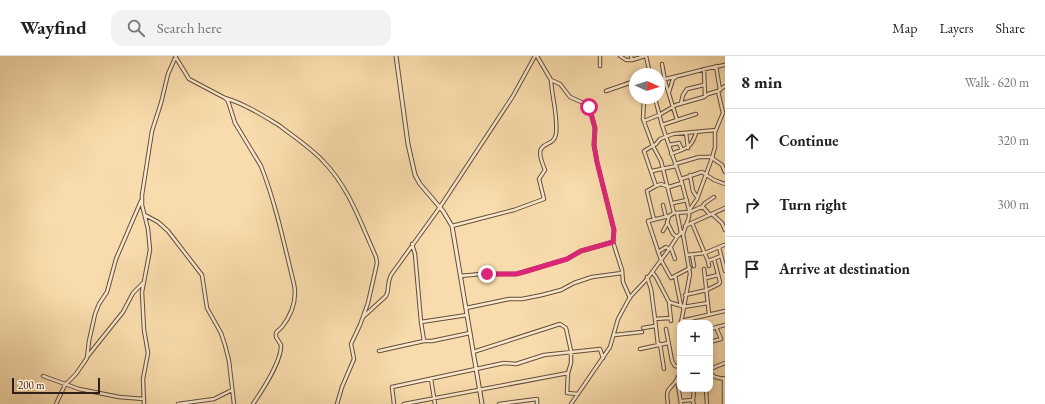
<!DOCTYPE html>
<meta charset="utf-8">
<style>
:root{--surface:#fff;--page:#f2f2f2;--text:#222;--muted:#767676;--line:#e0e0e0}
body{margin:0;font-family:"EB Garamond",serif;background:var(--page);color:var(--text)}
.controls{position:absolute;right:12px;bottom:12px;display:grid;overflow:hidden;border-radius:8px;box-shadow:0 2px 6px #0003}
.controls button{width:36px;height:36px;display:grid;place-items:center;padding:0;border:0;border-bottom:1px solid var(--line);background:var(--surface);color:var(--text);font:20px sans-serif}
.compass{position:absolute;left:629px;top:12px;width:36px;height:36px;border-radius:50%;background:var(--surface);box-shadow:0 2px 6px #0003;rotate:93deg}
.scale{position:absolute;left:12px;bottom:10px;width:88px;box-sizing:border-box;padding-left:4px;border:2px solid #301f19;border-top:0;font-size:11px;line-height:14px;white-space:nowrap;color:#301f19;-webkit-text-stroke:3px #fbe8ca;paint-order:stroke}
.stop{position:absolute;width:12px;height:12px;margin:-9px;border:3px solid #db2777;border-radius:50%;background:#fff}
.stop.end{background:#db2777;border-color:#fff;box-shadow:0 1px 4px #0008}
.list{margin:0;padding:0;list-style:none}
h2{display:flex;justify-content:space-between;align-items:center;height:52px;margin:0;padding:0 16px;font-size:17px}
h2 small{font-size:13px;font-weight:400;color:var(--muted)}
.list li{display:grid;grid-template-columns:26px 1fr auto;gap:12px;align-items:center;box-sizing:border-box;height:64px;padding:0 16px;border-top:1px solid var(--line)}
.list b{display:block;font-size:15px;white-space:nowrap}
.list em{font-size:13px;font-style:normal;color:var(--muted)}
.icon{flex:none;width:22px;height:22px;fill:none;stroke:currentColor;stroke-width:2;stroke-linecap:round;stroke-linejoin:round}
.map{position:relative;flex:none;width:725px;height:348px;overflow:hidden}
header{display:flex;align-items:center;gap:24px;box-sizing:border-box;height:56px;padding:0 20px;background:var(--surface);border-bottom:1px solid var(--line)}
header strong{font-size:19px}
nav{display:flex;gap:22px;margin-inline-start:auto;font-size:14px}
.search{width:280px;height:36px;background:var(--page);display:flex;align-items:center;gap:10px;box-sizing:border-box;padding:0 14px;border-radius:12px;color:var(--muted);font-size:15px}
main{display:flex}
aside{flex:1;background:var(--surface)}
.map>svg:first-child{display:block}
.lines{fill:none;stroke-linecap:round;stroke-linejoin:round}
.minor-casing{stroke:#624e3e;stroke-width:4.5}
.tertiary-casing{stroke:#624e3e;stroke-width:5}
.minor{stroke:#fbe8ca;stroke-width:2.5}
.tertiary{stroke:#fbe8ca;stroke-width:3}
.route{stroke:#db2777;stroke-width:5}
</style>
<header>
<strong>Wayfind</strong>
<div class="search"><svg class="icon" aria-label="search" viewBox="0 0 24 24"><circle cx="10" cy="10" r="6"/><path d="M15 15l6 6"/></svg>Search here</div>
<nav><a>Map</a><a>Layers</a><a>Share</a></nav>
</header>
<main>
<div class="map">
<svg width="725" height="348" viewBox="0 0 725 348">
<rect width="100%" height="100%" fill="#f9dcad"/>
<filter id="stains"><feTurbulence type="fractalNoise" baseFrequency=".005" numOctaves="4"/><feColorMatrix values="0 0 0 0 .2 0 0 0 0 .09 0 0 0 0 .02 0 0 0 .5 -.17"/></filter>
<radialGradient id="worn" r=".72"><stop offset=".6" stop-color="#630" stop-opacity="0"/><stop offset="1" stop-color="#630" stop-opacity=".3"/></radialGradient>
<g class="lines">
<defs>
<path id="minor" d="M175,0L189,23L225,42L228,45L235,67L261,110C276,148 284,188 294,228C297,243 292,258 282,271C280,273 277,275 276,277V281L281,289C282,304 262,335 253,348
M537,0L551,24L560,28L570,41L588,49L590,53L595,72L594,89L597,106L614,174L613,186L622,214L623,226L630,242
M600,0V10
M620,0L626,4H632
M631,0L632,4L645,0
M646,0L650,18
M662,8L665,25L677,64L696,58
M716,10L720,34
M704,13L705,40
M665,23C685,19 705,12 725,9
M659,28L665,25
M606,35L635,25
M669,36L673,23L676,21
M225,42C245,48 262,59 280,70C294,81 311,92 323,105C349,131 361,168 376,201L377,207L368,247L360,269L351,288L354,303L342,331L337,348
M644,42L643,63L653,90L661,105L674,157L690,156L701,151L704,152L710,159
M655,42L662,69L682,127L689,154V161L683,178L690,218L681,267
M681,47L683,39L687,33L704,29
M644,65L659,59L676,49L704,41L708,38L718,35L725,30
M662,69L677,64
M686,77L688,92
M669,89L679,87L682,94
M671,98C686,92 691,93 696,77
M712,102L722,109L725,116
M675,108L699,101H713
M652,115L676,110
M690,119L693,135L697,141
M681,123L702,116L714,124L725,128
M682,127L669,131L661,128L656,130L644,95L656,88L660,83L673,78L716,74
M673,147L687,144
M663,149L666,161
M701,152L705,147L714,141
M690,153L697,143L712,102L715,91V76L723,57L718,35
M677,157L681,177
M712,158L722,167L725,174
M145,159L158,166L168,175L202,219L207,252L221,277L225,289L229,305L234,348
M669,160L648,165L661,204L671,222L690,212
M654,164L647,135L656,130
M667,166L673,178L677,181
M692,167L708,205L721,200
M452,170L514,154L544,143L539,123L545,114C543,109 538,98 541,93C545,86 554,89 556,78C558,59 552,42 551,24
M685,170L725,152
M663,175L667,168L669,160L674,157
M412,188L415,198L421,266L424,285H432L470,277
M719,191L725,215
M671,192L675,203
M658,196L666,191L669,193
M687,199L705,197L724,189
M692,199L694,210
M708,205L709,210
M704,213L709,258
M652,216L656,221L669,246L678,249L683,250
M460,220L481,218H516L567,203L581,195L613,186
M675,220L681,250
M647,221L651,233L655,263L670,262
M706,222L718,219
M685,239L707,234L719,228L720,226L714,203
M669,246L671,265
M683,251L708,247
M466,252L509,243H522L542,239L561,234L574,227L592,221L622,217
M363,261L386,240C390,233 386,229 391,219L440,151L513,40L535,0
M655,263L658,289
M681,265L725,255
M421,266L467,259
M643,272L655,270
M666,273L672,305L675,310L680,311
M710,273L725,269
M614,279L642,276
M710,286L721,283L716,271
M660,288L664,313
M640,293L668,287
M379,295L424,285
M473,296L560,268L566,272L571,295V307L568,317L567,337L578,338
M87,301L123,256L133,237L143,227
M710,313L725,307
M680,317L677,323L681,348
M710,317L715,321L724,323
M43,320L79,333L119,341L144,343
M724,322V348
M431,323L435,348
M706,333L707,348
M681,345L692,344L694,348
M693,345L694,333
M56,348L65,329L76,318L87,302L89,285L95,258L99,248L107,236L116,203L141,145
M144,348L143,323L148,297L144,274L142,236L150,194L148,173L142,149V139L152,75L161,47L168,18L176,0
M178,348L214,343L232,334
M394,348L392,331L504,307L516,308L544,299L600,293L603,302
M404,348L568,317
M499,348L537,343V348
M571,348L610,291L618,263L630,241L647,223L670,192L677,181L682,176
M668,348C665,329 670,336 677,323"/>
<path id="tertiary" d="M396,0L408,88L415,119L420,128L443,155L452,170L482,348"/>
</defs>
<use href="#minor" class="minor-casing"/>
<use href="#tertiary" class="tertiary-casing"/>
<use href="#minor" class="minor"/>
<use href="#tertiary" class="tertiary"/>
</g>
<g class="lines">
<path class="route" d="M487,218H516L524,216L567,203L581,195L613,186L614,174L597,106L594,89L595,72L589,51"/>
</g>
<rect width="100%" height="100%" filter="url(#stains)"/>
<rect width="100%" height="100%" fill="url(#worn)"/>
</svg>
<div class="controls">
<button>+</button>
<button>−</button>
</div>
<svg class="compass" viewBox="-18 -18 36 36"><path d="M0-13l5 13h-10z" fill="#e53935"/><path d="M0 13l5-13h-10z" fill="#767676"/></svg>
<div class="scale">200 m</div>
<div class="stop" style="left:589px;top:51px"></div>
<div class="stop end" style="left:487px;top:218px"></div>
</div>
<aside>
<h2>8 min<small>Walk · 620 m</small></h2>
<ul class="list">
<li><svg class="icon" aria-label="ahead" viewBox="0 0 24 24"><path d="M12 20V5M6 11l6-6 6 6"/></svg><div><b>Continue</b></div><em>320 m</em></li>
<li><svg class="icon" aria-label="right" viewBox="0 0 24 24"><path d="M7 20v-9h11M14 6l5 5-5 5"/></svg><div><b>Turn right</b></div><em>300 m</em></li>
<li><svg class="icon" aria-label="arrive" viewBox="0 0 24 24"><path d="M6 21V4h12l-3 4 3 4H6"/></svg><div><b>Arrive at destination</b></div></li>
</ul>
</aside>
</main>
